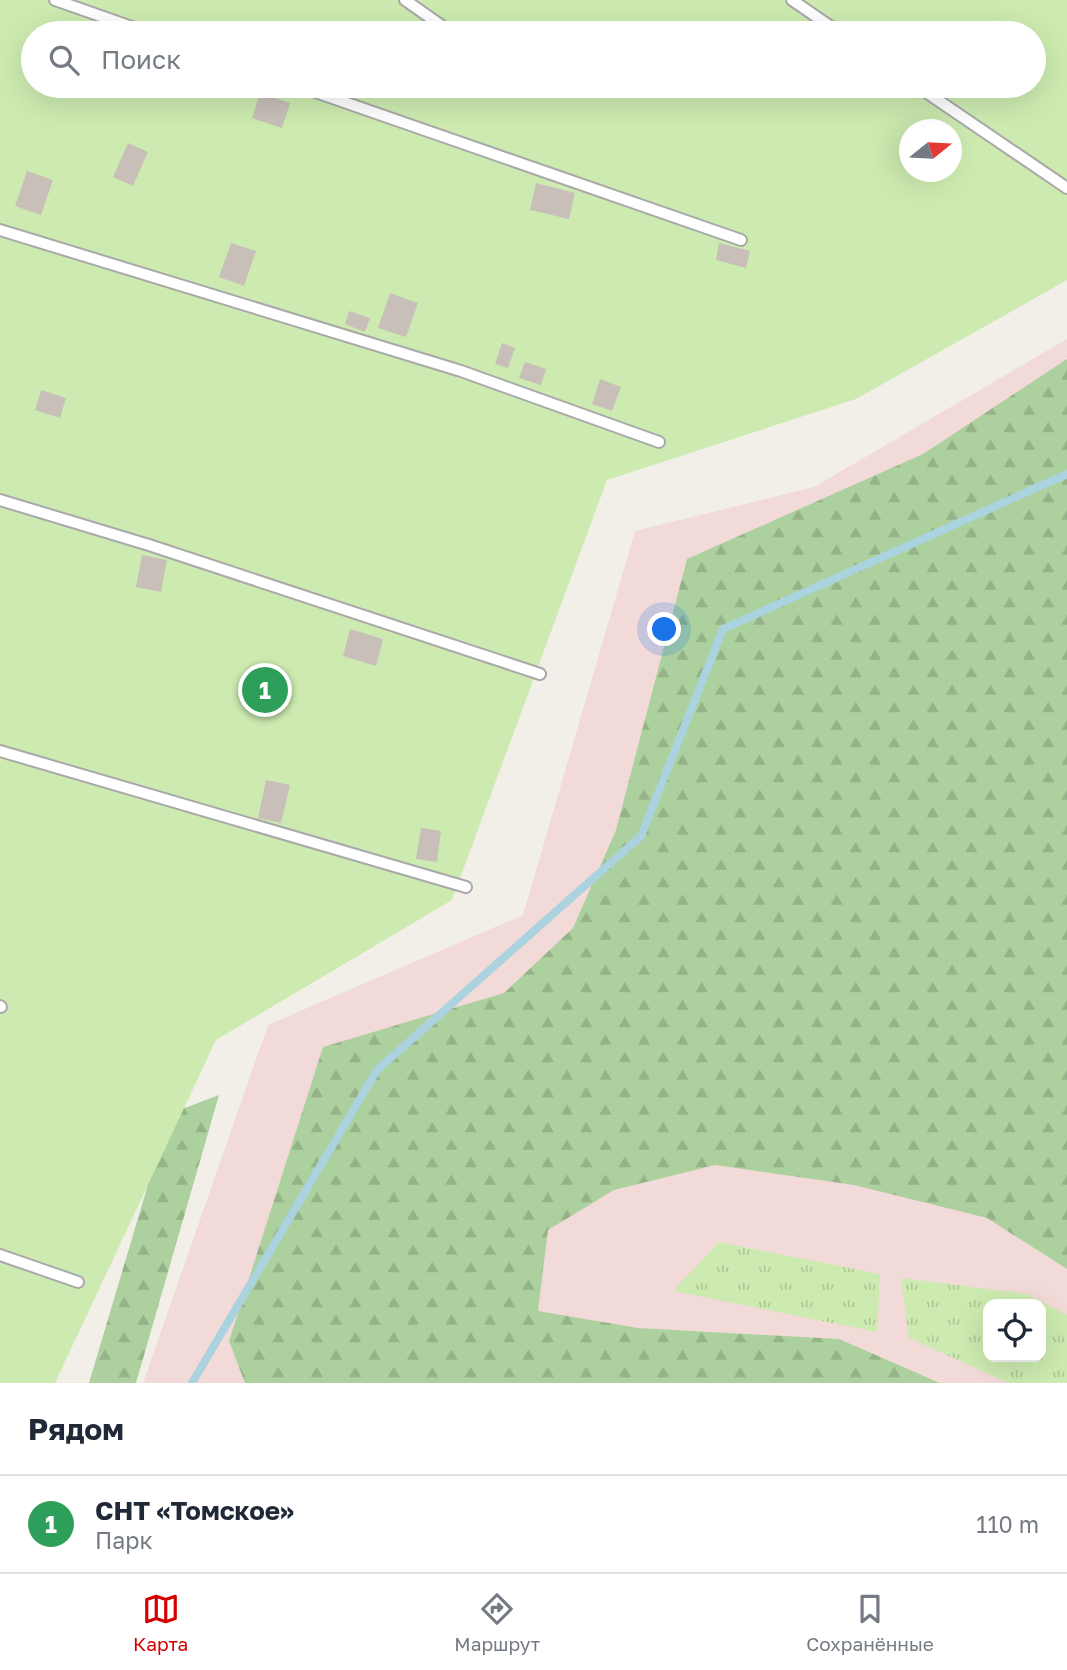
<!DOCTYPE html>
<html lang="ru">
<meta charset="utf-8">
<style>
:root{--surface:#fff;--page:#f6f6f7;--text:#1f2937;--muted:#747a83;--line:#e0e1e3;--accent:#d40000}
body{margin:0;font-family:"Golos Text",sans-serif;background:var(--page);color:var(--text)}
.controls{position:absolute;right:21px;bottom:21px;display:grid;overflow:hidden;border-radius:14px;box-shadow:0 7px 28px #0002}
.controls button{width:63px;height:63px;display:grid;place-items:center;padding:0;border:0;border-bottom:2px solid var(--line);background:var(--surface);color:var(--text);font:35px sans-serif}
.compass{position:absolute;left:899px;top:119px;width:63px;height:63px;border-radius:50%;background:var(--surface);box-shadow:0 7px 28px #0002;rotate:72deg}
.you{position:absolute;left:665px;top:630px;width:24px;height:24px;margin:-18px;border:5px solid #fff;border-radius:50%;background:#1a73e8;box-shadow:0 0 0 10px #1a73e833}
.badge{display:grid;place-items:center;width:46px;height:46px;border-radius:50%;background:var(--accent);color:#fff;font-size:23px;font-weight:700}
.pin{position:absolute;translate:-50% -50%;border:4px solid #fff;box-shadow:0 2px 7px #0006}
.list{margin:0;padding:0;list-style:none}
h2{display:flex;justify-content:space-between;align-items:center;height:91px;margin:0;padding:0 28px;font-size:30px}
h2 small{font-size:23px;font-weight:400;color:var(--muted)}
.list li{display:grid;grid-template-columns:46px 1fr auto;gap:21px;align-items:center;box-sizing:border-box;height:98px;padding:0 28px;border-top:2px solid var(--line)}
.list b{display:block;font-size:26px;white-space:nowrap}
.list p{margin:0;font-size:23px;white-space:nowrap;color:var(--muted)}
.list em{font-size:23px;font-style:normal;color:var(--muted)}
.icon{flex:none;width:38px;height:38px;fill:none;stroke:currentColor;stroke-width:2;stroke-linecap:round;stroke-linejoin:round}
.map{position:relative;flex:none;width:1067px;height:1383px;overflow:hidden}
.search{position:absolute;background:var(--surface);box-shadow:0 7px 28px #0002;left:21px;right:21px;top:21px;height:77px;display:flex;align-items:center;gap:18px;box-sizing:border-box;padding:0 24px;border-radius:38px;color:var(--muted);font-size:26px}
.sheet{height:189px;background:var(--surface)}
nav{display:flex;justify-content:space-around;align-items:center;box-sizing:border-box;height:98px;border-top:2px solid var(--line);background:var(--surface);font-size:19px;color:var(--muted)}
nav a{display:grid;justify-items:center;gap:4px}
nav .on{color:var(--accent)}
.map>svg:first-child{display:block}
.commercial{fill:#f2dad9;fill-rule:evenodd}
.grass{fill:url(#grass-tufts);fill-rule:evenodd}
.forest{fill:url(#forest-firs)}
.garden{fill:#cdebb0;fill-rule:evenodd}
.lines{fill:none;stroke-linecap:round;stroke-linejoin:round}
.stream{stroke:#aad3df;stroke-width:8}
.building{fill:#c7bfb8}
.service-casing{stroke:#a9a9a9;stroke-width:14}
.service{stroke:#fff;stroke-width:10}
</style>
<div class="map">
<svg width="1067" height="1383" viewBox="0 0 1067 1383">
<defs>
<pattern id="grass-tufts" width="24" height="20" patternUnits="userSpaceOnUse" patternTransform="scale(1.75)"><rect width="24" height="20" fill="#cdebb0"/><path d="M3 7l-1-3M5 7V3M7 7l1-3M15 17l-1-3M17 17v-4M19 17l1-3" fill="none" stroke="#b0c997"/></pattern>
<pattern id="forest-firs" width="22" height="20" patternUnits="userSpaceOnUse" patternTransform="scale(1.75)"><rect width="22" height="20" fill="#add19e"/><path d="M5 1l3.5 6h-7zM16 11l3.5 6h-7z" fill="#95b388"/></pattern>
</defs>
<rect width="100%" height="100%" fill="#f2efe9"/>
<path class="commercial" d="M1067,339V1383H143L268,1025L523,915L635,531L814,487ZM988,1304H1041V1357H988Z"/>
<path class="grass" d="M719,1242L880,1274L877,1332L673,1291Z
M901,1278L1027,1294L1067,1315V1383H1009L909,1338ZM988,1304H1041V1357H988Z"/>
<path class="forest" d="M1067,359V1269L987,1218L854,1185L715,1165L614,1190L548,1230L538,1311L638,1328L839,1339L940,1383H245L229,1341L323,1047L504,993L573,928L616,830L687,559L923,454Z
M219,1095L136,1383H89L169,1114Z"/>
<path class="garden" d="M0,0H1067V280L856,399L607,480L452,900L216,1040L55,1383H0ZM33,33H1034V86H33ZM909,130H951V172H909Z"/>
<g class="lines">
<path class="stream" d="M192,1383L377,1070L641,836L723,629L1067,474"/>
</g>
<path class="building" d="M260,93L290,103L282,128L252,118Z
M128,143L148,152L133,186L113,177Z
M27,171L53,180L41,215L15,206Z
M536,183L575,193L569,219L530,210Z
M231,243L256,251L244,286L219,277Z
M719,243L750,251L746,268L716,260Z
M390,293L418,303L406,337L378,328Z
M349,311L370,318L365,332L345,324Z
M502,343L515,348L508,368L495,364Z
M525,362L546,369L541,385L519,378Z
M600,379L621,387L612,411L592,404Z
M41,390L66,398L60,418L35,410Z
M142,555L167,560L161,592L136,587Z
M350,629L383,639L376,666L343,656Z
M266,780L290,785L281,823L258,818Z
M421,828L441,831L437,862L416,859Z"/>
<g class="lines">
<defs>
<path id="service" d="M55,0L149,33
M405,0L452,33
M792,0L840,33
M298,86L741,240
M917,86L1067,188
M0,230L461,371L659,442
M0,500L149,545L540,674
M0,751L466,887
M0,1006L1,1007
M0,1255L78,1282"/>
</defs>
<use href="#service" class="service-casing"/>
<use href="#service" class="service"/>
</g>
</svg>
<div class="controls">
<button><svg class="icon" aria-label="locate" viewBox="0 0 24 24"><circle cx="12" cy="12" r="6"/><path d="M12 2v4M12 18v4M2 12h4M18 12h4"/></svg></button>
</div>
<svg class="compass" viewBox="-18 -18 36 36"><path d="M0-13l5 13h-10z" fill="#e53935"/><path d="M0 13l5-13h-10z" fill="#747a83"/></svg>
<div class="you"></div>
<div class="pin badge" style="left:265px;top:690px;background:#2e9e5b">1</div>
<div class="search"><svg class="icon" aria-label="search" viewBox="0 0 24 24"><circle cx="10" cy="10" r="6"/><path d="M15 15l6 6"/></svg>Поиск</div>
</div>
<section class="sheet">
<h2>Рядом<small></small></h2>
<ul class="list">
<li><span class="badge" style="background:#2e9e5b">1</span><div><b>СНТ «Томское»</b><p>Парк</p></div><em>110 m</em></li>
</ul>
</section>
<nav>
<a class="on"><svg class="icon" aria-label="map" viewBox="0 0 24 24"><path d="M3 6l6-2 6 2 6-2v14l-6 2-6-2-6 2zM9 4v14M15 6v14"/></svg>Карта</a>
<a><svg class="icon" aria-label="directions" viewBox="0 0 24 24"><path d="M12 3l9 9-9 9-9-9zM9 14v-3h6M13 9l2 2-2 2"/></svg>Маршрут</a>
<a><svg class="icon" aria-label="saved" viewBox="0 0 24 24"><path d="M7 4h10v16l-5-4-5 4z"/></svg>Сохранённые</a>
</nav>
